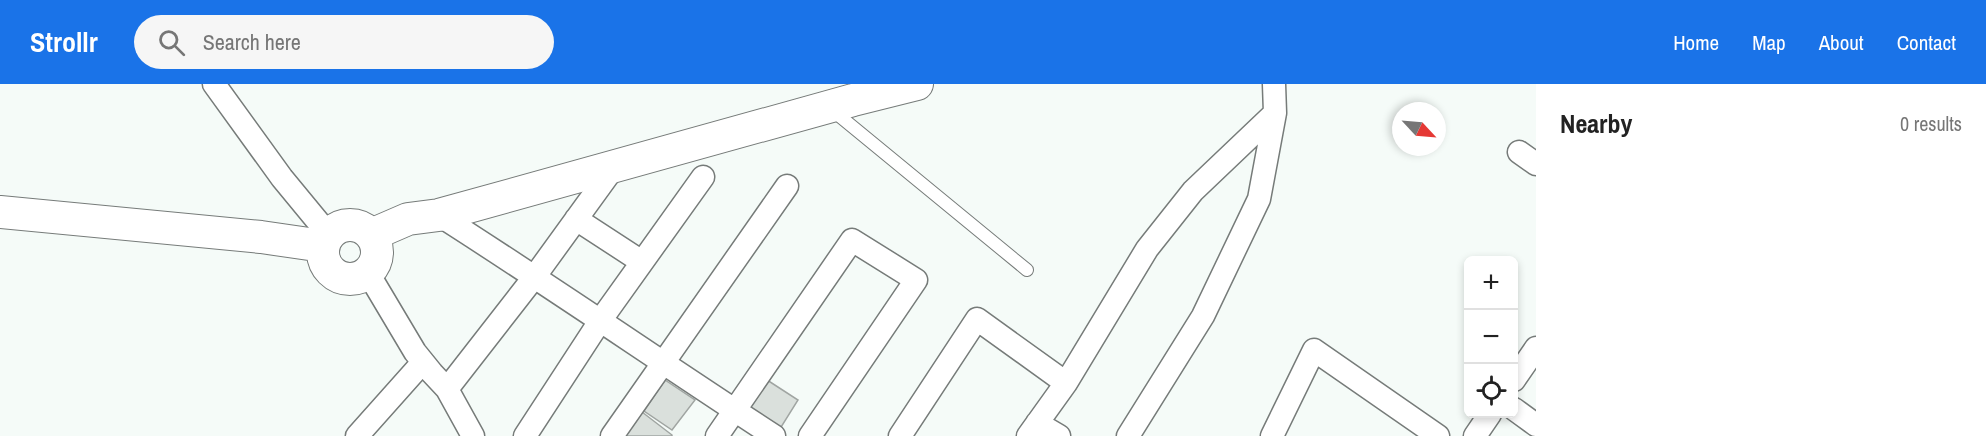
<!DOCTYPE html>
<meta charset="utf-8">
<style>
:root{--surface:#fff;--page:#f6f6f6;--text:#222;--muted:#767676;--line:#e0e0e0;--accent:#1a73e8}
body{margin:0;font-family:"Archivo Narrow",sans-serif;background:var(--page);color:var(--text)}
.controls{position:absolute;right:18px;bottom:18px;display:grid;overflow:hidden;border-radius:9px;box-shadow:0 3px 9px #0003}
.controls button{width:54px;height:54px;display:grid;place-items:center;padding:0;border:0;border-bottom:2px solid var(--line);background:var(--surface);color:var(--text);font:30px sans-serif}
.compass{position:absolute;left:1392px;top:18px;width:54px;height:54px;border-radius:50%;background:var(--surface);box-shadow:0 3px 9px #0003;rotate:116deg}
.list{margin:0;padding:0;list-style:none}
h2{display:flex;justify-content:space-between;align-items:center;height:78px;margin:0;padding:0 24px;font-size:26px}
h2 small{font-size:20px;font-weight:400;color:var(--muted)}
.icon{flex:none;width:33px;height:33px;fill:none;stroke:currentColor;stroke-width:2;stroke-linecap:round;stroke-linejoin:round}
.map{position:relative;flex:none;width:1536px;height:352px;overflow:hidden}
header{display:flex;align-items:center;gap:36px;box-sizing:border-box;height:84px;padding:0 30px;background:var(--accent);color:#fff}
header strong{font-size:28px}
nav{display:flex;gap:33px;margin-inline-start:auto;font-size:21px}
.search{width:420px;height:54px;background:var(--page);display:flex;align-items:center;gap:15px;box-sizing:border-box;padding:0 21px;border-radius:33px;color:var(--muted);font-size:22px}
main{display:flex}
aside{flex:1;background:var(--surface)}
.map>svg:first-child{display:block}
.building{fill:#dae0dc;stroke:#a0a5a2;stroke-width:1.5}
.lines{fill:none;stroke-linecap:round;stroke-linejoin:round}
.lane-casing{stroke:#767b79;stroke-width:14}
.street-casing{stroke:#767b79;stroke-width:25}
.secondary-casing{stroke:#767b79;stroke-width:34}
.lane{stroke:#fff;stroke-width:12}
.street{stroke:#fff;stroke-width:22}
.secondary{stroke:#fff;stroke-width:32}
</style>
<header>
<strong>Strollr</strong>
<div class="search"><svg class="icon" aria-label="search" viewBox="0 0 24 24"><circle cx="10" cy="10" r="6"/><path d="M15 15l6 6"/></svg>Search here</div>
<nav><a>Home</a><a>Map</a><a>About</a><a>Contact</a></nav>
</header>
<main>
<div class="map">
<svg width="1536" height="352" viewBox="0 0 1536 352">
<rect width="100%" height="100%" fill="#f5fbf8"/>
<path class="building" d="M764,294L798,316L778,348L744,325Z
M665,296L695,316L672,346L644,327Z
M642,328L672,351V352H624Z"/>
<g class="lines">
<defs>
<path id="lane" d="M831,25L1027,186"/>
<path id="street" d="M214,0L282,94L329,151
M1519,68L1536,80
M439,131C552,203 662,279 774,352
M576,135L642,178
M368,189L415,268L432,289L447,305L473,352
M1514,296L1536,264
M447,305L535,192L614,83
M1514,325L1536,341
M1037,339L1059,352
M357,352L423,278
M525,352L600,237L703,93
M612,352L787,102
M717,352L852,156L916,196L810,352
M900,352L977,235L1066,299
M1028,352L1066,299L1147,165L1193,107L1275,29
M1128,352L1203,232L1259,115L1275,29L1274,0
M1272,352L1314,266L1438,352
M1475,352L1490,330"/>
<path id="secondary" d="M0,128L261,153L323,162
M323 168a27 27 0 1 1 54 0a27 27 0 1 1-54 0Z
M371,151L408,135L439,131L853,16L917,0"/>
</defs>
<use href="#lane" class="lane-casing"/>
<use href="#street" class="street-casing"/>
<use href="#secondary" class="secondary-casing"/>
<use href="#lane" class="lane"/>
<use href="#street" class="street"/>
<use href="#secondary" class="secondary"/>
</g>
</svg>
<div class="controls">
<button>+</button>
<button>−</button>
<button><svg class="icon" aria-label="locate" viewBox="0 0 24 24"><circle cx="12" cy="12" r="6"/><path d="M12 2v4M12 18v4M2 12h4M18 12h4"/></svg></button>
</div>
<svg class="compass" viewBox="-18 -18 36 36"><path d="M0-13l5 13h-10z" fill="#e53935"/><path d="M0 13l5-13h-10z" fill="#767676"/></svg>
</div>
<aside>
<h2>Nearby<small>0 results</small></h2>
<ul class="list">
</ul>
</aside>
</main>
